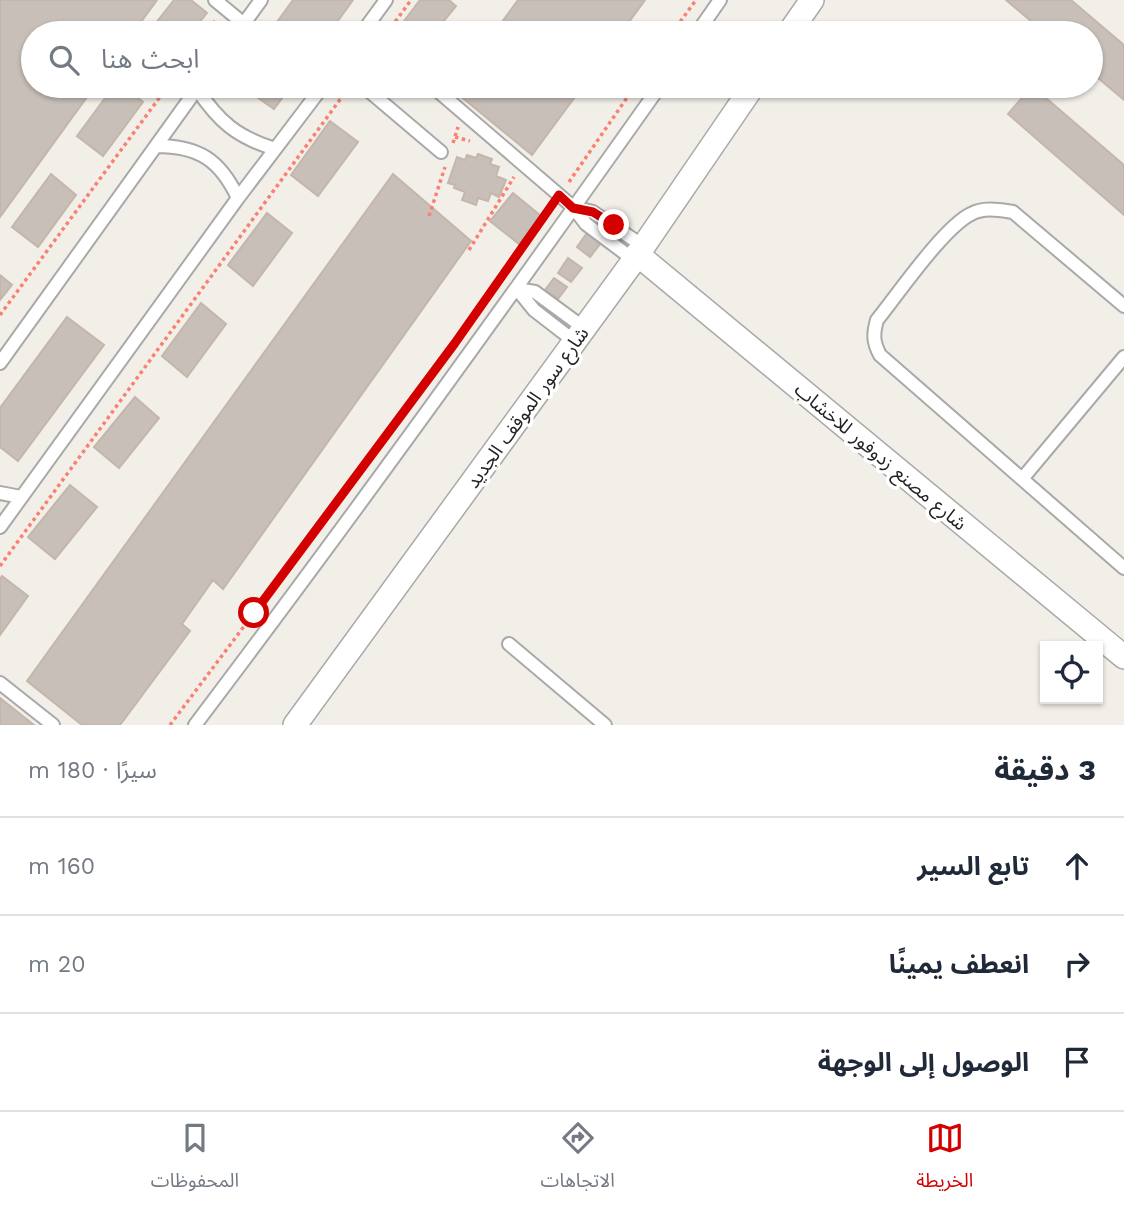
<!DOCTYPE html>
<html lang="ar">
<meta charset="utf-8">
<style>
:root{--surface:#fff;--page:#f2f2f3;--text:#1f2937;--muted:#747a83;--line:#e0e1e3;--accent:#d40000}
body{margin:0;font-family:"Work Sans","Noto Sans Arabic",sans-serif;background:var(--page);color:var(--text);direction:rtl}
.controls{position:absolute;right:21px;bottom:21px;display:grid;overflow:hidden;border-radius:0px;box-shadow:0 2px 5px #0004}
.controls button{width:63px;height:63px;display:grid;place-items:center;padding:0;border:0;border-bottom:2px solid var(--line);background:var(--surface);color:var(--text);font:35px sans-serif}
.stop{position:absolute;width:21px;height:21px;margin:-16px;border:5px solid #d40000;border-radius:50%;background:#fff}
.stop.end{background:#d40000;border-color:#fff;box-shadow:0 2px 7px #0008}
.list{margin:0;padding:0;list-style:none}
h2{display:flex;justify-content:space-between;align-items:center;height:91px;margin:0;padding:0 28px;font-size:30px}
h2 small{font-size:23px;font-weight:400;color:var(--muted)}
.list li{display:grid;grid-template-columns:46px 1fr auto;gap:21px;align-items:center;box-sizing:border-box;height:98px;padding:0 28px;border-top:2px solid var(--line)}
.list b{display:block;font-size:26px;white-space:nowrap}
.list em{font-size:23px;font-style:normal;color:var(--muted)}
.icon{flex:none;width:38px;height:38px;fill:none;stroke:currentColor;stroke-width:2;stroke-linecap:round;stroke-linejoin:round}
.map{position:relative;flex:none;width:1124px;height:725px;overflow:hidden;direction:ltr}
.search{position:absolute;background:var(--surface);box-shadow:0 2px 5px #0004;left:21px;right:21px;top:21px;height:77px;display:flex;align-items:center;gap:18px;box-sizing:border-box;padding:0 24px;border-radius:38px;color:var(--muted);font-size:26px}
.sheet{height:385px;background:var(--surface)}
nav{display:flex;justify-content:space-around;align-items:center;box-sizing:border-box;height:98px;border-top:2px solid var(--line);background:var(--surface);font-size:19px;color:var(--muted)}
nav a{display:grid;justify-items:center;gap:4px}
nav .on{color:var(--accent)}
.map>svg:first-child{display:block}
.building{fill:#c7bfb8;stroke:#c4b6ab;stroke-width:2}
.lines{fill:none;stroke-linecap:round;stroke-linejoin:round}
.lane-casing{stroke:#a9a9a9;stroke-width:16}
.street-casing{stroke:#a9a9a9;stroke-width:26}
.path{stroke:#fa8072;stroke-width:3.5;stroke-dasharray:3.5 3.5;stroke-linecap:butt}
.lane{stroke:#fff;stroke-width:12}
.street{stroke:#fff;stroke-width:23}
.route{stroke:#d40000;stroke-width:9}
.labels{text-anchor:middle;stroke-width:7;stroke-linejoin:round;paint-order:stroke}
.street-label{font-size:19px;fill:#222;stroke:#fff}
</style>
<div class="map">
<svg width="1124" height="725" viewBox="0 0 1124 725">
<rect width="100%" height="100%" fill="#f2efe9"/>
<path class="building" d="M0,0H157L133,33H33V86H95L0,217Z
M174,0H191L207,13L191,33H148Z
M293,0H353L329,33H269Z
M420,0H449L456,6L434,33H395Z
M518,0H645L621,33H494Z
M1006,0H1071L1124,45V100L1091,72V33H1045Z
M114,86H123L143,102L103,156L77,136Z
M241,86H291L274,109Z
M456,86H583L532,155L453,90Z
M1032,86L1124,165V215L1008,114Z
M330,121L358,142L318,196L291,175Z
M478,154L492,159L490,164L499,167L496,176L506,180L499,197L491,193L488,201L478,198L476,205L462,200L465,192L454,188L455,185L448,183L457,157L465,160L467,155L476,158Z
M51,174L76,195L38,247L12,227Z
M393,174L471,241L223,589L213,580L182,624L190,631L120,725H82L27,681Z
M513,193L541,216L519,244L490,221Z
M267,213L292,233L253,286L228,265Z
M587,233L601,243L590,257L577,247Z
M568,258L582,268L571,282L558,273Z
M0,275L12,285L0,300Z
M554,278L567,287L558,299L545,290Z
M201,303L226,324L187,377L162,356Z
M67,317L104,345L18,461L0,447V408Z
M135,397L159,418L119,468L94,447Z
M70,485L97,507L55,559L28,537Z
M2,576L28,596L0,635V579Z
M0,698L34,725H0Z"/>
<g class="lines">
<defs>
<path id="lane" d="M215,0L244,24
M237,33L261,0
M362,33L386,0
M697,33L720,0
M363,86L441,152
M432,86L573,207L586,224L634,260
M197,89C219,122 237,137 275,149
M156,146C199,146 220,160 238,198
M573,207L593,212L643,246
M517,289L535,292L584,328
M517,289L534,310L574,341
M1124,306L1013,212C999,210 984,207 971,214C944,227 898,294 877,320C873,334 873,342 880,355L1124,568
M0,363L199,86
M1022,479L1124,357
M0,493L21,497
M0,527L238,198L323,86
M509,644L605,725
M0,683L53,725
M195,725C354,515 508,301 660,86"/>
<path id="street" d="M789,33L812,0
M637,254L1124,657
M295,725L634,260L753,86"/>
</defs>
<use href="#lane" class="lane-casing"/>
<use href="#street" class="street-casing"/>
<path class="path" d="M206,33L215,21
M387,33L411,0
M672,33L696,0
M455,137L470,141
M453,143L458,127
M569,182L635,86
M429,216L445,167
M469,250L514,177
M0,315L168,86
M0,566L347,90
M170,725L362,469"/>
<use href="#lane" class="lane"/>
<use href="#street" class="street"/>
</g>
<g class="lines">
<path class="route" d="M254,613L455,343L559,195L573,208L593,212L614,225"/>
</g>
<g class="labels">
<g class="street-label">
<text transform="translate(527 407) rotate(-54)" y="7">شارع سور الموقف الجديد</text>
<text transform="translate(881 456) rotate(40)" y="7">شارع مصنع زدوفور للاخشاب</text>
</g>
</g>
</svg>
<div class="controls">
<button><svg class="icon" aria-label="locate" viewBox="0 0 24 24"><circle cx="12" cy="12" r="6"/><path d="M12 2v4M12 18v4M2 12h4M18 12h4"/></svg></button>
</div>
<div class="stop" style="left:254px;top:613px"></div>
<div class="stop end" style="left:614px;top:225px"></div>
<div class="search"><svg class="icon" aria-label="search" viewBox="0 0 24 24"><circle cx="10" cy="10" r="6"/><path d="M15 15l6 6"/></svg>ابحث هنا</div>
</div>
<section class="sheet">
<h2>3 دقيقة<small>سيرًا · 180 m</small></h2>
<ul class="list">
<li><svg class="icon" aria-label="ahead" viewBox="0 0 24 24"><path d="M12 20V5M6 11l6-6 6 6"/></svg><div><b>تابع السير</b></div><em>160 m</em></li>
<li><svg class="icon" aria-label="right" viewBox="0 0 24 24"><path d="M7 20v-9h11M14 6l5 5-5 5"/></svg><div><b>انعطف يمينًا</b></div><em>20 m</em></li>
<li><svg class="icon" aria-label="arrive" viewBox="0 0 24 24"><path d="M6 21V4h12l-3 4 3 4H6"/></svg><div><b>الوصول إلى الوجهة</b></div></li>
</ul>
</section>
<nav>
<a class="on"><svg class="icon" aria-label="map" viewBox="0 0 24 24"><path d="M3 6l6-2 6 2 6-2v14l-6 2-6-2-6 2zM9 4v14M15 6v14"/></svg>الخريطة</a>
<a><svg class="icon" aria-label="directions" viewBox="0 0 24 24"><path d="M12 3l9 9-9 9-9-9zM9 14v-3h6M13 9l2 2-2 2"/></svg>الاتجاهات</a>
<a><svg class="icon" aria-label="saved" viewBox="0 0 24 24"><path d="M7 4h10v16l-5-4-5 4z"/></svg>المحفوظات</a>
</nav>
